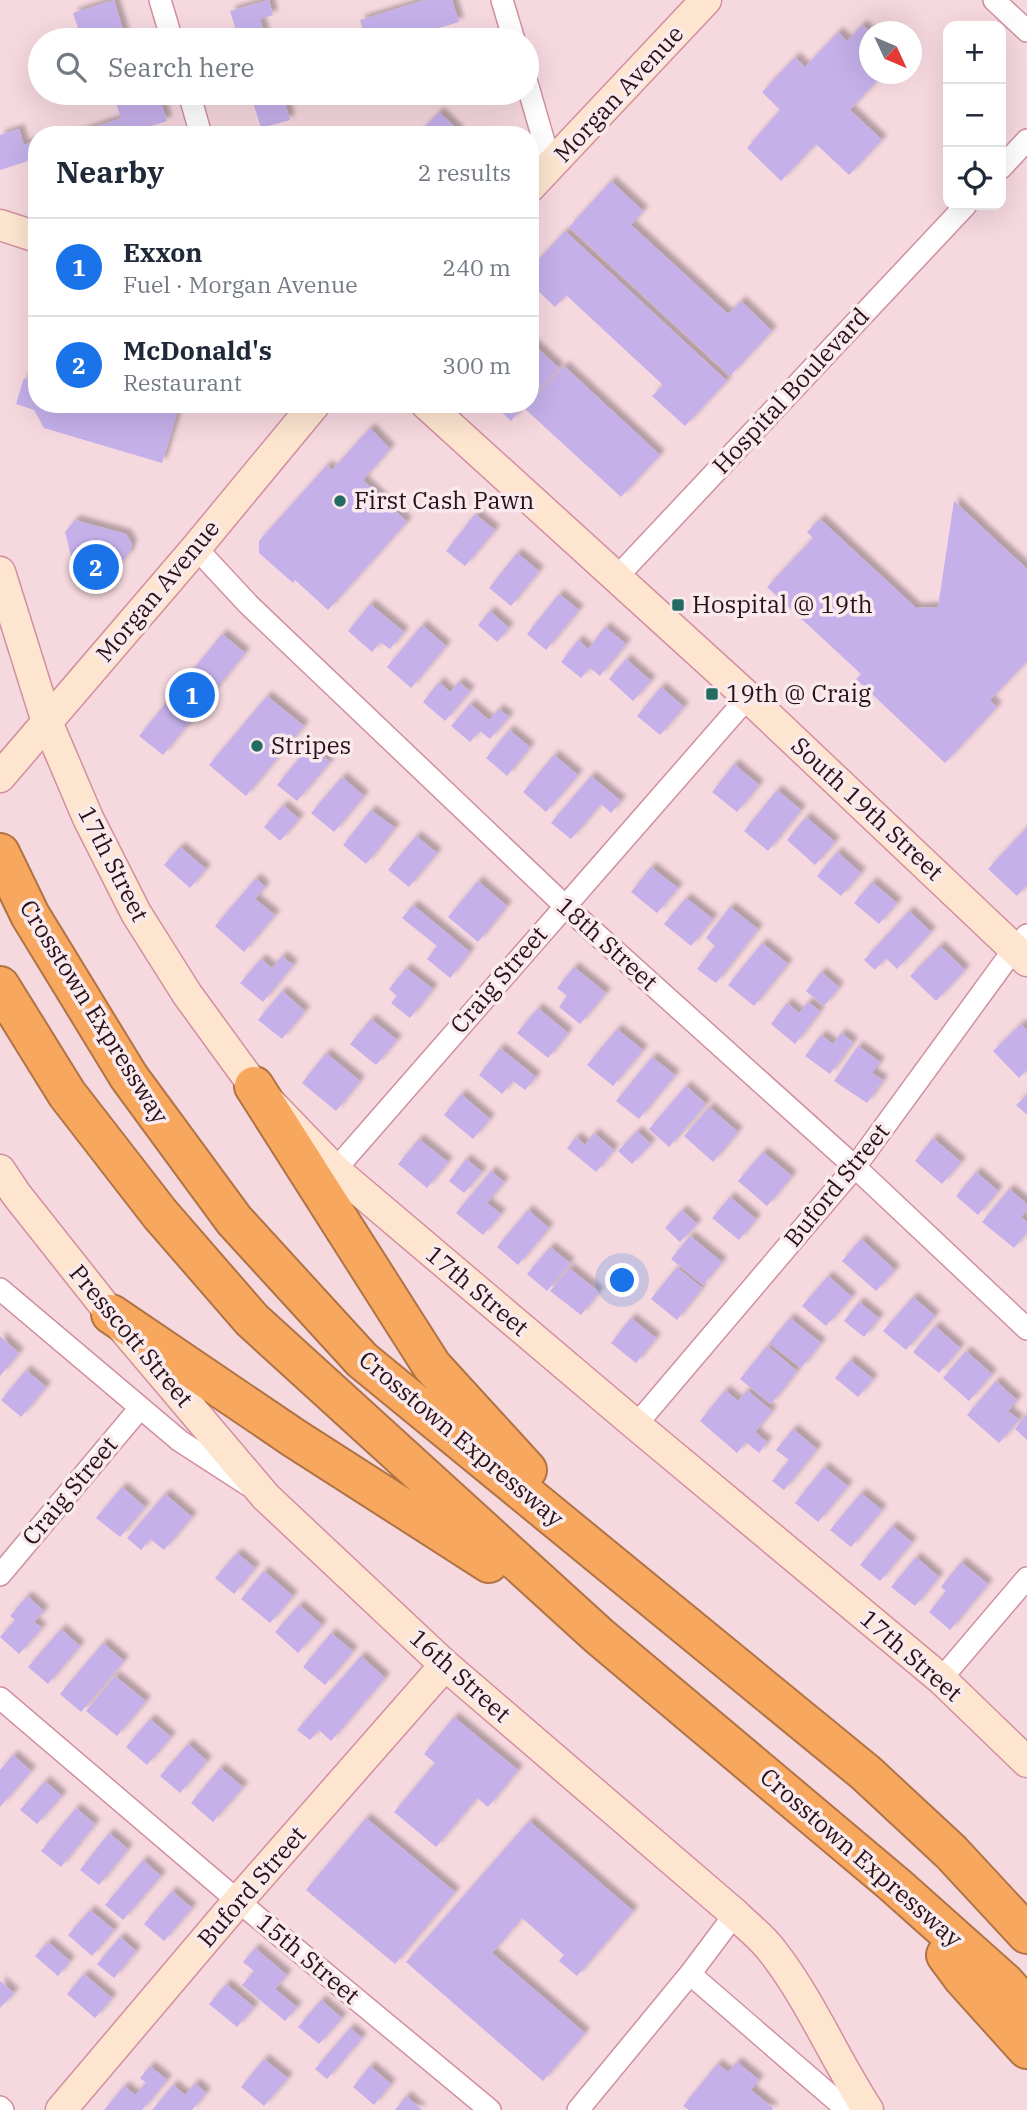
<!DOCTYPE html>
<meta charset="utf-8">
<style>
:root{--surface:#fff;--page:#f6f6f7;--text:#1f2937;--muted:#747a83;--line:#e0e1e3;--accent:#1a73e8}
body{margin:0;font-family:"IBM Plex Serif",serif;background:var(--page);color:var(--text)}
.controls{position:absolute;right:21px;top:21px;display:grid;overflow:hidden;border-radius:14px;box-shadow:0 7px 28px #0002}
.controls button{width:63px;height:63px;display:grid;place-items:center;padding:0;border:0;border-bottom:2px solid var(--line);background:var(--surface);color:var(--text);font:35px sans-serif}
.compass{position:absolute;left:859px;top:21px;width:63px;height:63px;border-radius:50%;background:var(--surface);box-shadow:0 7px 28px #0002;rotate:134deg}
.you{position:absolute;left:623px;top:1281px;width:24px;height:24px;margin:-18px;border:5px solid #fff;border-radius:50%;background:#1a73e8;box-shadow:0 0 0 10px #1a73e833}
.badge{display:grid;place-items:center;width:46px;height:46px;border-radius:50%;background:var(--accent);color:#fff;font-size:23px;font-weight:700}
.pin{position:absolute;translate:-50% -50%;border:4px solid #fff;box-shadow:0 2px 7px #0006}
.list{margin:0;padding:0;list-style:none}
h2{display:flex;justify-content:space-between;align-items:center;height:91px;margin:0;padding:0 28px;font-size:30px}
h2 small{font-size:23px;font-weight:400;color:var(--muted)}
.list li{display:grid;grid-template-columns:46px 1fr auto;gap:21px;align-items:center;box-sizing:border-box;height:98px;padding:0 28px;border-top:2px solid var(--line)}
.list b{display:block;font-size:26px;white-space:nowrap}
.list p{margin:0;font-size:23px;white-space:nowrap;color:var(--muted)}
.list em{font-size:23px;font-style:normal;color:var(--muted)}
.icon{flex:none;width:38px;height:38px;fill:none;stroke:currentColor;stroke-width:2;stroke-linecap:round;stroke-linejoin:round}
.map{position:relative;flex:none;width:1027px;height:2110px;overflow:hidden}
.search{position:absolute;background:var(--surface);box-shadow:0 7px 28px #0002;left:28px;top:28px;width:511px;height:77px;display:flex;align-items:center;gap:18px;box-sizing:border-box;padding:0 24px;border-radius:38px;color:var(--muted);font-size:26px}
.panel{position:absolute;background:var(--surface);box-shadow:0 7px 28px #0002;left:28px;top:126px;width:511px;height:287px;border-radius:28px}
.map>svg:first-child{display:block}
.building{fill:#c5b0ea;filter:url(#shadow)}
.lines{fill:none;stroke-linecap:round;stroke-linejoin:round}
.street-casing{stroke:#d28fa1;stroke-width:24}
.secondary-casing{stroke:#d28fa1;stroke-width:33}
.highway-casing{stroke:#b07346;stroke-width:42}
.street{stroke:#fff;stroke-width:21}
.secondary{stroke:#fde5cf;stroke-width:30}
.highway{stroke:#f8a85e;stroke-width:38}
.poi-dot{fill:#246b61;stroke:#f9eaed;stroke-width:2.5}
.labels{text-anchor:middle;stroke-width:7;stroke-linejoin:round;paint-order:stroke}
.street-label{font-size:24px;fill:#2a1119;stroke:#f9eaed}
.poi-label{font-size:24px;fill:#2a1119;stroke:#f9eaed;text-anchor:start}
</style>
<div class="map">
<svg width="1027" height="2110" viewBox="0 0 1027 2110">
<defs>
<filter id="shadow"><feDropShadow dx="5" dy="-5" stdDeviation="2" flood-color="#0004"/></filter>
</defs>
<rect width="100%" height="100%" fill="#f6d8df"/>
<path class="building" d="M114,0L125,36L110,40H82L73,13Z
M269,0L273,15L260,19L265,35L239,40L230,11Z
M425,0H452L459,22L398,40H366L360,20Z
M862,25L870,32V74H883L850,110L882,140L849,175L816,144L781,181L747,148L780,110L762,92L795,57L805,67L838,32L847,41Z
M150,93H158L167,121L123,135H71L121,118L116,103Z
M273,93H298L300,98L285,102L290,120L261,128L252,99Z
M439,112L459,131L456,135H417Z
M19,129L24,145L37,140V158L0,170V135Z
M611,181L643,211L631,225L728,314L741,301L772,331L730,376L569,227Z
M565,231L727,381L685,426L652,396L663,385L566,295L555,307L530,283V269Z
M530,341L559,368L530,400Z
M564,366L660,455L621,497L524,408Z
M24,378L37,382V404H180L162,463L44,428L34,410L16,404Z
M493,404H526L511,421Z
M370,428L390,449L363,480L407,522L328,610L295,580L293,583L259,553V541L327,465L332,470Z
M954,501L1027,569V661L990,700L997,707L945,763L856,679L861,674L767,587L813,538L807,532L820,519L916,608L938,607Z
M475,514L495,530L465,566L446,551Z
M75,520L126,534L132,544L130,552L105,582L93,589L78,583L65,532Z
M517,553L539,571L511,606L489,588Z
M559,594L579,610L546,650L527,634Z
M370,604L404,632L390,649L380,642L372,652L348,631Z
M490,611L509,628L497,642L478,625Z
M422,625L446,646L411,688L387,667Z
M605,627L626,644L600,676L590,668L581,678L561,662L578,640L588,649Z
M222,634L245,653L163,755L139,736Z
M626,659L651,681L633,701L609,679Z
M439,682L450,692L459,682L470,691L445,721L423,702Z
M661,687L684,707L660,735L637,716Z
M267,696L304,726L246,796L209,765Z
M470,704L489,720L499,709L509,717L490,739L480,731L470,742L451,726Z
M509,730L530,747L507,776L486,758Z
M310,745L330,762L297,801L277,785Z
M554,755L578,775L546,812L523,792Z
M734,764L759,785L737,812L712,792Z
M591,776L621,801L611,813L601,804L571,839L551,823Z
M342,777L364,796L334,832L311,813Z
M777,790L801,810L768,851L744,831Z
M283,805L299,819L280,841L264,827Z
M371,810L395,828L366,864L343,845Z
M806,817L835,842L815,865L787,840Z
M1027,827V885L1017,896L988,869Z
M416,836L437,853L409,887L388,870Z
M180,847L206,869L190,888L164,865Z
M837,852L861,873L841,896L817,876Z
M651,867L678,888L657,913L631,892Z
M256,878L265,887L255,899L275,915L244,952L215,926Z
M478,881L507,906L478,942L448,917Z
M872,882L897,903L879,924L854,903Z
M686,898L713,919L691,946L664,924Z
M413,905L470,952L450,978L427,959L437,946L402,918Z
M730,907L758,929L716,983L697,969L715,946L706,938Z
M909,911L931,932L897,969L886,958L875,970L864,960Z
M762,943L788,964L754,1006L728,985Z
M940,946L965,970L936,1001L910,976Z
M282,956L293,965L263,1002L240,983L261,959L272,968Z
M574,967L606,993L580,1024L559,1007L567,996L557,988Z
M406,968L433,989L410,1018L391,1003L397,996L389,989Z
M821,972L839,987L824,1006L806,991Z
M282,991L305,1011L282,1039L258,1020Z
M808,1002L820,1011L795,1044L771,1024L787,1003L799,1013Z
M538,1008L568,1033L548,1058L517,1033Z
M371,1019L397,1040L376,1065L350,1044Z
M1021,1024L1027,1030V1070L1019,1078L993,1051Z
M617,1029L643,1050L613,1086L587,1065Z
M841,1033L853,1042L830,1074L805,1056L821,1035L833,1044Z
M858,1046L880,1062L872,1073L883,1080L867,1103L834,1081Z
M500,1048L536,1077L525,1090L513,1081L502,1094L479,1075Z
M326,1053L360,1081L336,1111L302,1083Z
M652,1057L675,1075L639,1119L616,1101Z
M686,1086L706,1104L669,1147L649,1129Z
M461,1094L490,1119L473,1139L444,1115Z
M1027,1095V1113L1026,1114L1016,1105Z
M709,1107L738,1132L713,1162L684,1136Z
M637,1131L651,1144L632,1164L618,1151Z
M594,1133L614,1150L596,1172L567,1148L576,1137L585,1145Z
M933,1138L961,1162L942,1184L915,1161Z
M419,1139L448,1162L427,1188L398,1164Z
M763,1152L792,1176L767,1206L738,1181Z
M466,1159L482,1172L464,1193L449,1181Z
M491,1171L504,1182L487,1203L501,1214L483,1235L456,1213Z
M976,1172L998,1191L978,1215L956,1196Z
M1009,1189L1027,1204V1210L1021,1217L1027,1222V1232L1014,1248L982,1222Z
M730,1197L756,1219L739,1240L712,1218Z
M528,1210L549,1228L518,1265L497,1247Z
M682,1210L697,1224L680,1242L665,1228Z
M690,1236L722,1262L703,1285L671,1259Z
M861,1239L895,1270L876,1291L842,1261Z
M550,1247L570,1263L547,1291L527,1274Z
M677,1267L702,1288L677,1320L651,1299Z
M569,1268L599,1292L581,1315L550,1291Z
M828,1276L852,1297L826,1326L802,1306Z
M913,1297L935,1316L906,1350L883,1331Z
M859,1302L879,1318L864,1337L844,1321Z
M631,1318L656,1338L636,1363L611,1343Z
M790,1318L821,1343L801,1368L769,1343Z
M935,1326L960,1348L939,1373L913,1352Z
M0,1336L19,1353L0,1376Z
M767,1346L797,1371L771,1404L740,1379Z
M966,1351L992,1374L969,1401L943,1378Z
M850,1360L873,1379L858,1397L835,1378Z
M26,1370L46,1387L21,1417L1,1400Z
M996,1381L1017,1400L1008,1411L1019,1420L999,1443L967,1415Z
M725,1390L738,1401L747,1390L772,1411L755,1432L767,1442L759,1453L746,1442L737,1453L700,1421Z
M1027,1414V1440L1015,1429Z
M793,1429L817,1449L784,1490L772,1481L789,1460L776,1450Z
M824,1467L848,1486L818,1522L795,1503Z
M122,1487L145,1507L120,1537L96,1518Z
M861,1493L882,1510L851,1547L830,1530Z
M165,1494L192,1517L164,1550L150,1539L141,1550L127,1538Z
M892,1526L912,1542L880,1581L860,1565Z
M237,1553L255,1568L234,1594L215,1578Z
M916,1557L939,1577L915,1606L891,1587Z
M961,1562L988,1584L950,1630L929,1612L946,1591L941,1587Z
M264,1571L293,1596L270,1623L241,1599Z
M27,1596L44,1611L34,1622L42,1628L19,1654L0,1637L15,1620L10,1616Z
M299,1605L322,1625L298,1653L275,1632Z
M61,1629L80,1646L48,1684L28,1667Z
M331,1633L353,1651L325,1685L303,1667Z
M103,1643L124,1661L81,1712L60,1694Z
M361,1656L385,1678L331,1741L319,1730L310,1740L297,1730Z
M115,1676L146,1701L117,1736L86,1711Z
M454,1717L518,1770L488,1807L477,1798L436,1847L394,1812L435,1763L424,1754Z
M150,1719L171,1737L147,1765L126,1747Z
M188,1744L207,1761L180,1793L160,1776Z
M13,1755L31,1771L0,1807V1770Z
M220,1768L243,1787L213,1822L191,1803Z
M45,1781L62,1796L37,1824L20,1810Z
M76,1808L95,1824L61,1867L41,1851Z
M366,1818L455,1892L395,1964L306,1890Z
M529,1821L633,1911L577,1976L559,1961L564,1955L522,1918L492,1953L585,2033L543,2081L406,1962Z
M109,1833L128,1849L99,1885L80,1870Z
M143,1860L161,1876L123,1920L105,1905Z
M172,1891L192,1908L164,1941L144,1924Z
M90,1910L114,1930L92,1956L68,1935Z
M120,1937L136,1951L114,1978L97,1964Z
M48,1942L70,1961L58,1976L35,1956Z
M255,1948L287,1975L275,1989L297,2007L285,2021L242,1985L254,1971L243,1962Z
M84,1974L112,1998L95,2018L67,1994Z
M0,1981L14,1993L0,2008Z
M226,1984L254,2007L237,2027L209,2004Z
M321,2000L342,2018L319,2044L298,2027Z
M350,2028L362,2038L327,2079L315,2069Z
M264,2059L288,2078L264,2106L241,2087Z
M737,2062L759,2080L751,2090L773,2108L772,2110H689L683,2106L717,2064L728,2072Z
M150,2066L167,2080L142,2110H104L124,2086L135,2095L146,2083L140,2078Z
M370,2066L391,2084L374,2105L353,2087Z
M195,2083L206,2093L192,2110H152L173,2085L185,2095Z
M406,2096L422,2110H395Z"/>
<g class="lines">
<defs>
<path id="street" d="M160,0L172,40
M502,0L514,40
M994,0L1027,31
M527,83L551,166
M189,93L201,135
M1001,168L1027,140
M196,548L249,605L564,905L855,1167L1027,1329
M616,578L966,205
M335,1170L748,697
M0,1289L180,1441L248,1485
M636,1425L855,1167L1014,949L1027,935
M0,1575L140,1408
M941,1679L1027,1578
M0,1698L238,1901L490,2110
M690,1974L838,2102L854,2110
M0,2107L3,2110
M578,2110L690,1974L735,1914"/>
<path id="secondary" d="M530,187L706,0
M0,225L37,237
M426,404L748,697L1027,961
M0,572L47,722L88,818L136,913L187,994L254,1086L335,1170L636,1425L941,1679L1027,1762
M0,777L196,548L315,404
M0,1170L16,1194L111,1314L266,1497L445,1665L735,1914C748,1927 763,1938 773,1952C811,2001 834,2058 868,2110
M61,2110L238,1901L445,1665"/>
<path id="highway" d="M0,853L30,915L129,1077L234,1220L362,1360L866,1773L951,1852L1027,1934
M0,986L67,1094L160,1214L252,1320L599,1636L895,1885L1005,1983L1027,2008
M254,1086L432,1366L527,1470
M111,1314L294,1438L489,1563
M946,1955L963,1978L1027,2049"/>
</defs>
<use href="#street" class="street-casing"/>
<use href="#secondary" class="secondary-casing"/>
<use href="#highway" class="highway-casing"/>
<use href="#street" class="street"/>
<use href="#secondary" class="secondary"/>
<use href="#highway" class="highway"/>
</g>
<g class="poi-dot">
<circle cx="340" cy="501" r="7"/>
<rect x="671" y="598" width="14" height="14" rx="3.5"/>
<rect x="705" y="687" width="14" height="14" rx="3.5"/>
<circle cx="257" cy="746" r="7"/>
</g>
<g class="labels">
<g class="street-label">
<text transform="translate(619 94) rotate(-47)" y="8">Morgan Avenue</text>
<text transform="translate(791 391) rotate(-47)" y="8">Hospital Boulevard</text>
<text transform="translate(158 591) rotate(-50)" y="8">Morgan Avenue</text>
<text transform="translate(867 809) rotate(43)" y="8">South 19th Street</text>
<text transform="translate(113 864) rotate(63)" y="8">17th Street</text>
<text transform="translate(607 944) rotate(42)" y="8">18th Street</text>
<text transform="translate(499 980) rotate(-49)" y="8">Craig Street</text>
<text transform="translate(94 1012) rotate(58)" y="8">Crosstown Expressway</text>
<text transform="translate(837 1185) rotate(-51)" y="8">Buford Street</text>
<text transform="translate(477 1291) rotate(40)" y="8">17th Street</text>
<text transform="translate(131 1336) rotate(50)" y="8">Presscott Street</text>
<text transform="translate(461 1439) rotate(40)" y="8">Crosstown Expressway</text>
<text transform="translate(70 1491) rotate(-50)" y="8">Craig Street</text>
<text transform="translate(911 1656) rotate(41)" y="8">17th Street</text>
<text transform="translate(460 1676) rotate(42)" y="8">16th Street</text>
<text transform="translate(861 1858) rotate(41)" y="8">Crosstown Expressway</text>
<text transform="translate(252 1887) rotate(-49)" y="8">Buford Street</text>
<text transform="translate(308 1959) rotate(40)" y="8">15th Street</text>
</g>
<g class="poi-label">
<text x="354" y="509">First Cash Pawn</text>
<text x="692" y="613">Hospital @ 19th</text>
<text x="726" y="702">19th @ Craig</text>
<text x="271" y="754">Stripes</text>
</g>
</g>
</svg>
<div class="controls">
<button>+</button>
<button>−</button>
<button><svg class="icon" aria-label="locate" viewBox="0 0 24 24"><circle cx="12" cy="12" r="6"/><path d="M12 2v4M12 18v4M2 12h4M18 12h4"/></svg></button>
</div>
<svg class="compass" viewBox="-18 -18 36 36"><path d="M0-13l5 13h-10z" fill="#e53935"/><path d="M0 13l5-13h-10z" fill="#747a83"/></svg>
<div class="you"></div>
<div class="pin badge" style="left:192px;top:695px">1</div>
<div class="pin badge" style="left:96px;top:567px">2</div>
<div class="search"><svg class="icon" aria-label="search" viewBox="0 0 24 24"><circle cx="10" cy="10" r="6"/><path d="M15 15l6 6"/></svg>Search here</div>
<section class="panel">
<h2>Nearby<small>2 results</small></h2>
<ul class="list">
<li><span class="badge">1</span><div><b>Exxon</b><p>Fuel · Morgan Avenue</p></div><em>240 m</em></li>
<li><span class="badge">2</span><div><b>McDonald's</b><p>Restaurant</p></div><em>300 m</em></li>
</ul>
</section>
</div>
